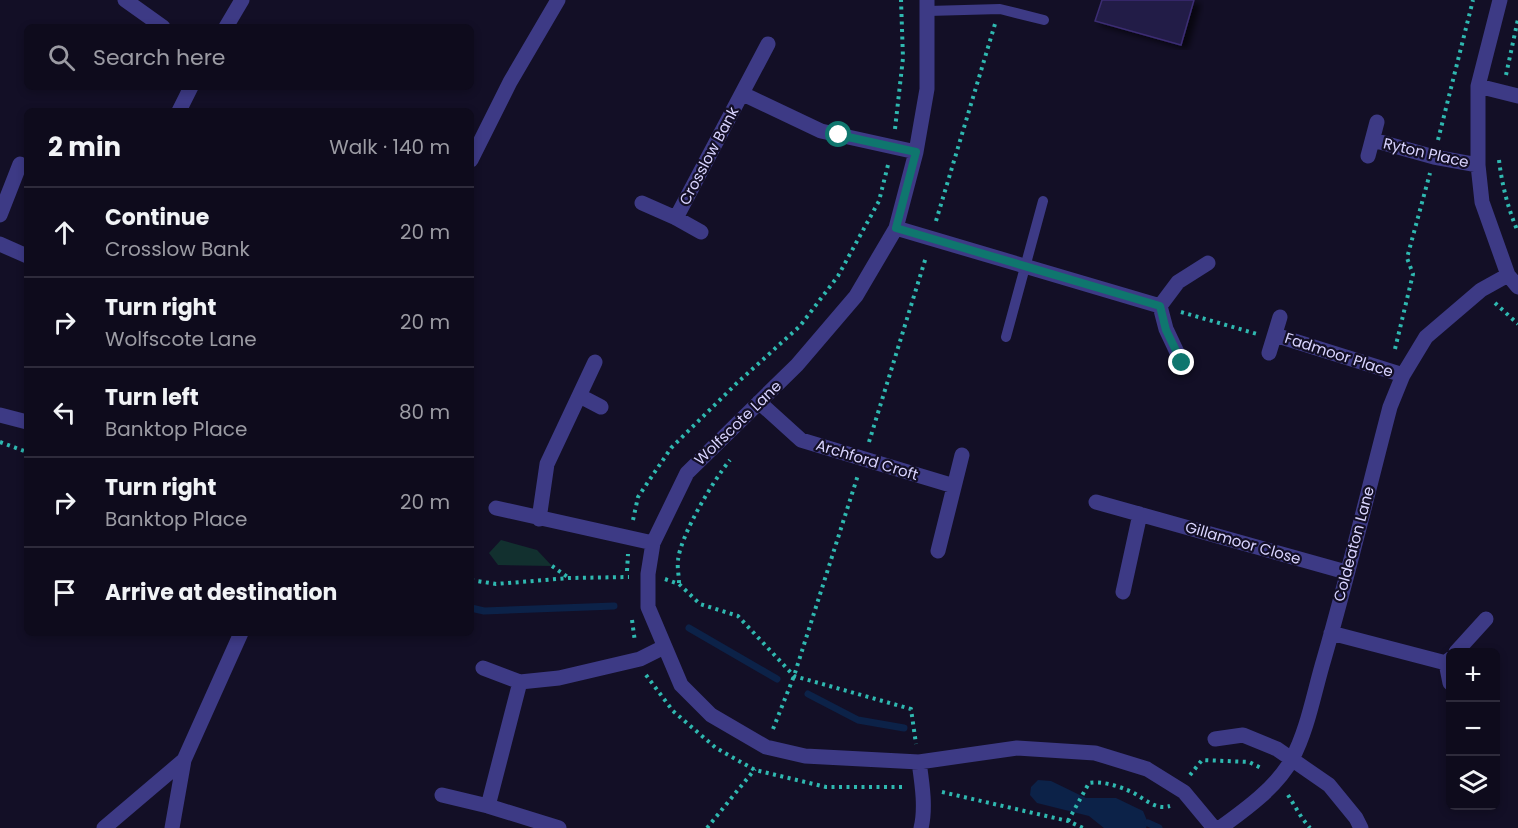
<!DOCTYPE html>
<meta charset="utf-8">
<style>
:root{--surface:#0e0b1c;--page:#171425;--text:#f1f3f6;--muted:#9b9ba3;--line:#2e2b3b}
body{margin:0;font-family:Poppins,sans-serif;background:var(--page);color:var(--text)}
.controls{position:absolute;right:18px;bottom:18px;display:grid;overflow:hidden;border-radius:9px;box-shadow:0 3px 9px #0003}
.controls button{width:54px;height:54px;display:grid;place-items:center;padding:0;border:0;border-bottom:2px solid var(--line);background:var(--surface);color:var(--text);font:30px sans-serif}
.stop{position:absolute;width:18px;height:18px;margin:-14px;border:4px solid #0f766e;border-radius:50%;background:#fff}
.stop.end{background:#0f766e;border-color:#fff;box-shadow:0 2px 6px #0008}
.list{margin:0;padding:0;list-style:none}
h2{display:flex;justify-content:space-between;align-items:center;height:78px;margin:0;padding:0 24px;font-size:26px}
h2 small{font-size:20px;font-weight:400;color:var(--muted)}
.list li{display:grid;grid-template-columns:39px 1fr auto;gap:18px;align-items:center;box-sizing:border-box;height:90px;padding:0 24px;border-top:2px solid var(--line)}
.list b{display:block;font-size:22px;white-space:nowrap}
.list p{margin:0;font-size:20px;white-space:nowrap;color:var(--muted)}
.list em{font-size:20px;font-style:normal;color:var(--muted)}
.icon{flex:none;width:33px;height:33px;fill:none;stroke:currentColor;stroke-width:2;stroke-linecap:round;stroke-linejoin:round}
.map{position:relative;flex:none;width:1518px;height:828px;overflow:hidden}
.search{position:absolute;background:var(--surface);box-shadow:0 3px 9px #0003;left:24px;top:24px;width:450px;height:66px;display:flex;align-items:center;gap:15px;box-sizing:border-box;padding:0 21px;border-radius:9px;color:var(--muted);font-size:22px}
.panel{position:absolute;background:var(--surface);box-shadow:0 3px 9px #0003;left:24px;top:108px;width:450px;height:528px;border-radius:9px}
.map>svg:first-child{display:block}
.green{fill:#12302f}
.water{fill:#0c2248}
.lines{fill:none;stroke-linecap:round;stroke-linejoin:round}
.stream{stroke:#0c2248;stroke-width:7}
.building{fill:#241b47;stroke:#3b2d73;stroke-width:1.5;filter:url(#shadow)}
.path{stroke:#2fb8b0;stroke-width:4;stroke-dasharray:3 4.5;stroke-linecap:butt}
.service{stroke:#3d3a85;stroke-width:10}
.minor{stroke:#3d3a85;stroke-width:15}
.tertiary{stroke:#3d3a85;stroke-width:15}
.route{stroke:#0f766e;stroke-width:8}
.labels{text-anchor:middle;stroke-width:4.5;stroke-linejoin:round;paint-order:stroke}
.street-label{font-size:15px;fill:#d9d4ff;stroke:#130f26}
</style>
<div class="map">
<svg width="1518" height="828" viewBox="0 0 1518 828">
<defs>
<filter id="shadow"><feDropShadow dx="6" dy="4" stdDeviation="3" flood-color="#0009"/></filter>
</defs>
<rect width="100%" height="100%" fill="#130f26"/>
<path class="green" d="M501,540L537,550L552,566L498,565L489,553Z"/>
<path class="water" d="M1038,780L1051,781L1086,798H1116L1143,811L1148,823L1146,828H1104L1089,816L1037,803L1030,795L1031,787Z"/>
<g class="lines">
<path class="stream" d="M471,608L484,611L614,606
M689,628L777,679
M808,694L858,720L904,728
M1148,823L1159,828"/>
</g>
<path class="building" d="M1102,0H1194L1181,45L1095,21Z"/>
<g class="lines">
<path class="path" d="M1506,75L1518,19
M895,129L903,58L901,0
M1438,140L1473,0
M1499,160C1502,185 1508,209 1518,232
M936,221L995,24
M1495,303L1518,324
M1181,312L1257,334
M1395,349L1413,274L1407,258L1430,173
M0,442L27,452
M869,442L926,257
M633,520L638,497L671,448L737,383L800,326L838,276L879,201L888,165
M552,566L569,578
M627,571L628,554
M665,579L679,584L700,604L738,616L794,676L911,709L916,744
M471,580L496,584L569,578L629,577
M679,583C679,576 677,567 678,560C681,534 713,481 730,460
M632,620L635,642
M646,675L673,711L716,748L755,770L826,787H905
M773,729L794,676L858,475
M1190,775L1202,760L1249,762L1263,769
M942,792L1068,821L1083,828
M1288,795L1302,818L1310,828
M1068,821L1089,783C1100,781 1116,785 1127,790C1142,795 1153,811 1170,806
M707,828L755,769"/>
<path class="service" d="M928,11L1000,9L1044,20
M1006,337L1043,201"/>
<path class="minor" d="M125,0L163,27
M927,0V89L916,152L896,228L856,296L797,365L687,473L653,543L648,574V607L681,685L711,715L766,747L805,756L919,762L1017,748L1095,753L1147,769L1184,792L1214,828
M1500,0L1478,86V165L1482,202L1508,275L1518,287
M226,27L242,0
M1478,86L1518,96
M743,94L821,131L916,152
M179,111L191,87
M1373,140L1434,157L1478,165
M1368,156L1377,122
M642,203L676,218L701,232
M0,215L20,164
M676,218L768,44
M896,228L1160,306
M0,244L27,256
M1275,335L1403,375
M1269,353L1280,317
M1182,363L1166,329L1160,306L1178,282L1208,263
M580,396L601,407
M759,402L801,440L954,486
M0,415L27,422
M1096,502L1346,572
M496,508L653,543
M539,519L547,464L595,362
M938,551L962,455
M1123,592L1140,514
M1331,633L1446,663
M1456,652L1486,619
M1450,659L1446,663L1450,683
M483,668L520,682L559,678L640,659L664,647
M1215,739L1243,735L1277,749L1329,785L1356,818L1361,828
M919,762C922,783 926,808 921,828
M442,795L488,806L559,828
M488,806L520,682
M1220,828C1245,810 1277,787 1292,759C1308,729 1314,692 1324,659C1348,576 1368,491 1390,407L1403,375L1426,337L1481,290L1508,275"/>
<path class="tertiary" d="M471,160L510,82L558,0
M104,828L184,760
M172,828L184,760L241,633"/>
</g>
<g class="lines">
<path class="route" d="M839,135L916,152L896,228L1160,306L1166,330L1182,363"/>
</g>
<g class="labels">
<g class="street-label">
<text transform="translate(1426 153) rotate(13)" y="5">Ryton Place</text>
<text transform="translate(709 156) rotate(-62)" y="5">Crosslow Bank</text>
<text transform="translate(1339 355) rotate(18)" y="5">Fadmoor Place</text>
<text transform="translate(738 423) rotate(-44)" y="5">Wolfscote Lane</text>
<text transform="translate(867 460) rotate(17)" y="5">Archford Croft</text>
<text transform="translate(1243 543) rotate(16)" y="5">Gillamoor Close</text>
<text transform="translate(1354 544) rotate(-75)" y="5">Coldeaton Lane</text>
</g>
</g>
</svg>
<div class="controls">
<button>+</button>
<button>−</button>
<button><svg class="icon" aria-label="layers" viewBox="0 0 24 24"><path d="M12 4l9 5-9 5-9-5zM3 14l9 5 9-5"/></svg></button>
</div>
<div class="stop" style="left:839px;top:135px"></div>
<div class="stop end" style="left:1182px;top:363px"></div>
<div class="search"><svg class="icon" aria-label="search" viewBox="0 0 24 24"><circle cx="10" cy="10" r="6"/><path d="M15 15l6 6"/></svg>Search here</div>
<section class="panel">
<h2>2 min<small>Walk · 140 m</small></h2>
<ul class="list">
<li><svg class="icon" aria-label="ahead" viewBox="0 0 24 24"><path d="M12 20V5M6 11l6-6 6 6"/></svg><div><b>Continue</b><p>Crosslow Bank</p></div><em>20 m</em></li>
<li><svg class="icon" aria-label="right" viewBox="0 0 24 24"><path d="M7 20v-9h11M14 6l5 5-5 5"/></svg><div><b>Turn right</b><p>Wolfscote Lane</p></div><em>20 m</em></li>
<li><svg class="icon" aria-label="left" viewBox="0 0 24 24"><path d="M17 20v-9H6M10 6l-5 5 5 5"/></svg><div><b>Turn left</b><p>Banktop Place</p></div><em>80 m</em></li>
<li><svg class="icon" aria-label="right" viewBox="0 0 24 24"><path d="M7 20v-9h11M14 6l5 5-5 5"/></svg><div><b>Turn right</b><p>Banktop Place</p></div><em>20 m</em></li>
<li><svg class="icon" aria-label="arrive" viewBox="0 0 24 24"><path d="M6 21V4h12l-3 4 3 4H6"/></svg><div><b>Arrive at destination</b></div></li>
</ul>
</section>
</div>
